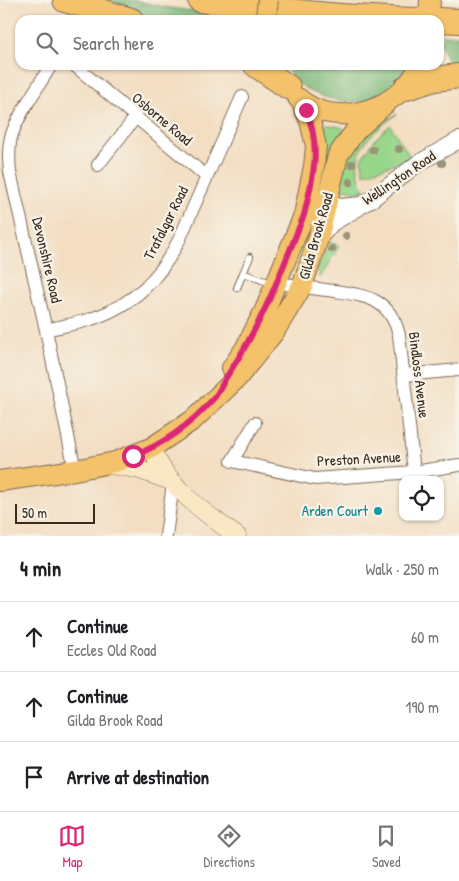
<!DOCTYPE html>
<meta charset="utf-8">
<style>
:root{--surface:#fff;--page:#f6f6f6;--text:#202124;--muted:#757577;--line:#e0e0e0;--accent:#db2777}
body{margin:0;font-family:"Patrick Hand",sans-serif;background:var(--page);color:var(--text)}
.controls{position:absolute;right:15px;bottom:15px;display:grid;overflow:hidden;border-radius:10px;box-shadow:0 1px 4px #0004}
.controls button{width:45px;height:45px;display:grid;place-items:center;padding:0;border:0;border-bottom:1px solid var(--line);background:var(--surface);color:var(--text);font:25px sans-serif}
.scale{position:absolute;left:15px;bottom:12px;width:80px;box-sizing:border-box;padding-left:5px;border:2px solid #3b2a1e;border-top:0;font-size:14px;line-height:18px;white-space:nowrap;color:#3b2a1e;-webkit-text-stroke:4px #f7f3e8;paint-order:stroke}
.stop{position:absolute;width:15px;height:15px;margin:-11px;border:4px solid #db2777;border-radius:50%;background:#fff}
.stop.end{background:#db2777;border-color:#fff;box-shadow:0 1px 5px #0008}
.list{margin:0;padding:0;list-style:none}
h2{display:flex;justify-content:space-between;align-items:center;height:65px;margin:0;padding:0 20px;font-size:21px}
h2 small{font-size:16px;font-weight:400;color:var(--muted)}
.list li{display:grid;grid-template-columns:32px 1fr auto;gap:15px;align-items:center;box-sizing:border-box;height:70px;padding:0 20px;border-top:1px solid var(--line)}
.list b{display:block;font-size:19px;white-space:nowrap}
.list p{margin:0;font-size:16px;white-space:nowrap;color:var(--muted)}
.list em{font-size:16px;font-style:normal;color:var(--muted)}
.icon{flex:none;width:28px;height:28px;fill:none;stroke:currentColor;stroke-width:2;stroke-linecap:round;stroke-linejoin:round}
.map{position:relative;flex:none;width:459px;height:536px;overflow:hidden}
.search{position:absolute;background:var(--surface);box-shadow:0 1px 4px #0004;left:15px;right:15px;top:15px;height:55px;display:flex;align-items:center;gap:12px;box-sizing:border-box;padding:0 18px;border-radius:15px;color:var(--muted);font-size:19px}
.sheet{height:275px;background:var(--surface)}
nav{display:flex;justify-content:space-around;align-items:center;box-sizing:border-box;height:70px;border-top:1px solid var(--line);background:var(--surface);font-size:14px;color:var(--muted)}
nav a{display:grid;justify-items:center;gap:2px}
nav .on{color:var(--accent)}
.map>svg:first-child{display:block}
.green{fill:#98d68b;stroke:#6a8054}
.forest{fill:#7ab777;stroke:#5a704a}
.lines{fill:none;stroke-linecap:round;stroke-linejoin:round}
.service-casing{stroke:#7b6957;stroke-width:8}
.minor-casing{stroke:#7b6957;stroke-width:14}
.tertiary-casing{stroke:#7b6957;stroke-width:18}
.secondary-casing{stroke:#7b6957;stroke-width:19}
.primary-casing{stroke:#7b6957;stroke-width:22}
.motorway-casing{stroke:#7b6957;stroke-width:26}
.service{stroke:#fff;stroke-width:6}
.minor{stroke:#fff;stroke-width:12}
.tertiary{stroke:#fff;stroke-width:16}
.secondary{stroke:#fae7c3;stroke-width:18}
.primary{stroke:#f3c26a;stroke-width:20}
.motorway{stroke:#f3c26a;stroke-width:24}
.primary-bridge-casing{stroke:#7b6957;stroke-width:22;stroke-linecap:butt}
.primary-bridge{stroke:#f3c26a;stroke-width:20}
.tree{fill:#9a9377}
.route{stroke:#db2777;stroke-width:6}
.culture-dot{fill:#0f9aa8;stroke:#f7f3e8;stroke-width:2}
.labels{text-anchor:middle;stroke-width:4.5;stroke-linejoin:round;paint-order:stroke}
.street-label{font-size:15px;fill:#3b2a1e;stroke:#f7f3e8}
.culture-label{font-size:15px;fill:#0d838f;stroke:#f7f3e8;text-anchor:end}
</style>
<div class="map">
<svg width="459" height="536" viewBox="0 0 459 536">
<rect width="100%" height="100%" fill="#f7f3e8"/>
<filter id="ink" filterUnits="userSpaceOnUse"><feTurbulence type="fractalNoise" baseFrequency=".02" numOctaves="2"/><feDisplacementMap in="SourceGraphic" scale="10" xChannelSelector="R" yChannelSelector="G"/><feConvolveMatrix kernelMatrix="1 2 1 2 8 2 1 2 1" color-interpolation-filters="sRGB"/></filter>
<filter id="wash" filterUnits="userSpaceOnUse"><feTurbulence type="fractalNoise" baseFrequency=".0096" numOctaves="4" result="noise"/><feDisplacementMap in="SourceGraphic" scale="20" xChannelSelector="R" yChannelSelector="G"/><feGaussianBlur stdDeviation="1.12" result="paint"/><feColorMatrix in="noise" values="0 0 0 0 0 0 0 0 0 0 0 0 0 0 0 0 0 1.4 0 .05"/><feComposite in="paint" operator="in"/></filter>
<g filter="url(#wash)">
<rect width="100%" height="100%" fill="#f3dec2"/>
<path class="green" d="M397,114C368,137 346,151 364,190L358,192L341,188L339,185C352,143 358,134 397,114Z
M325,124L341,127L345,130L323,177L320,176L321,127Z
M390,125L411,158L364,174L361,159L376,138Z
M329,241L339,246L320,278L317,270Z"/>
<path class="forest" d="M89,0H132L165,7L254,20H154Z
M443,35H459V66H450L440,43Z
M285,65H408C399,78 389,95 373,99C343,107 297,95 285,65Z"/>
</g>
<g filter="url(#ink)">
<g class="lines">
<defs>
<path id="service" d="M243,273L250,257
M237,288L243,273L262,280L273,283"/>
<path id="minor" d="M51,65C39,86 18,114 11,137C8,149 9,160 10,172L46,330L75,470
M74,65L207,177
M98,165L135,118
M277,283C296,285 315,289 335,291C366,296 390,298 399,335L414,472
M46,330C61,326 77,324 91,319C134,305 161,277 180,238L242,97
M404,375L459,370
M255,423L232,461L315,479L414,472L459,465
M166,536L173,483"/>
<path id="tertiary" d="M315,201L341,207L361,205L373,198L417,164L459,140
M318,239L332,223L359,207"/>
<path id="secondary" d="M151,448C168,487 203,512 237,536
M106,464L137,469L171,481"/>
<path id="primary" d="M429,20L430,0
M298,98C336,132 402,108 420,65
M232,368L245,349L265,310L304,215L314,166L316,146L310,121L301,101
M0,481L75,470L115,462L151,448L193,420L237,378L274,332L302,286L318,239L338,155L356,130L387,102"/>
<path id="motorway" d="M65,0L131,20
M200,0C275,10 349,19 425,20
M439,20L459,21
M256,65L288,87
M406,88L434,79L459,76"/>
</defs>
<use href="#service" class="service-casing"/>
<use href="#minor" class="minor-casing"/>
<use href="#tertiary" class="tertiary-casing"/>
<use href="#secondary" class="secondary-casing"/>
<use href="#primary" class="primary-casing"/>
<use href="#motorway" class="motorway-casing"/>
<use href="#service" class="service"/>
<use href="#minor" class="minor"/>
<use href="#tertiary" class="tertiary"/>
<use href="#secondary" class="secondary"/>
<use href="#primary" class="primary"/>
<use href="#motorway" class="motorway"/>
<defs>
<path id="primary-bridge" d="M266,16L268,0"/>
</defs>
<use href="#primary-bridge" class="primary-bridge-casing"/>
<use href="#primary-bridge" class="primary-bridge"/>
</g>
<g class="tree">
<circle cx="399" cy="149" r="4"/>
<circle cx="373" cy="150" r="4"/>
<circle cx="442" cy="163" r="4"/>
<circle cx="352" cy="164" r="4"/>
<circle cx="350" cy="182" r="4"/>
<circle cx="346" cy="236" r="4"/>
<circle cx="332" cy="249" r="4"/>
</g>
</g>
<g class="lines" filter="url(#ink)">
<path class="route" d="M133,456C164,444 191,424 213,399C220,392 223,381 229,373C262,324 282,270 304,215C313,177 322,148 306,110"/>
</g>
<circle class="culture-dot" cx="378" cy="511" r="5"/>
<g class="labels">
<g class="street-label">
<text transform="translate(162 119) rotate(40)" y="5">Osborne Road</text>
<text transform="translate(399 178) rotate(-34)" y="5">Wellington Road</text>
<text transform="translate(166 223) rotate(-63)" y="5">Trafalgar Road</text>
<text transform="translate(316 236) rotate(-74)" y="5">Gilda Brook Road</text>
<text transform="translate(47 260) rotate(77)" y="5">Devonshire Road</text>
<text transform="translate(419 375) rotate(83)" y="5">Bindloss Avenue</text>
<text transform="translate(359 459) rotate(-3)" y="5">Preston Avenue</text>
</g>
<g class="culture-label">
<text x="368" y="516">Arden Court</text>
</g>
</g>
</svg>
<div class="controls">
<button><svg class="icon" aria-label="locate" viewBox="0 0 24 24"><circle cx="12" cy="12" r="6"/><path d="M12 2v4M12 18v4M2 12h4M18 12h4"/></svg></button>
</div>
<div class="scale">50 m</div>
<div class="stop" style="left:133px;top:456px"></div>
<div class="stop end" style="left:306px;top:110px"></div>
<div class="search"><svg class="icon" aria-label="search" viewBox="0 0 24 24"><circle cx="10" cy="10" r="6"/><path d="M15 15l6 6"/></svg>Search here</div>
</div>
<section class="sheet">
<h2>4 min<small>Walk · 250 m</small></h2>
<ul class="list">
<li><svg class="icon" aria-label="ahead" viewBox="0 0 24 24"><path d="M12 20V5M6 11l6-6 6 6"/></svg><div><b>Continue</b><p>Eccles Old Road</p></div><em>60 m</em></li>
<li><svg class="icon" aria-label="ahead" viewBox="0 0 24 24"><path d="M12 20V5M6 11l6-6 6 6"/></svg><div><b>Continue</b><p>Gilda Brook Road</p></div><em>190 m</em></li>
<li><svg class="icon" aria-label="arrive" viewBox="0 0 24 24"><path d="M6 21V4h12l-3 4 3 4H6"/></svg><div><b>Arrive at destination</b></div></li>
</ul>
</section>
<nav>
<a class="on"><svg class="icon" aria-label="map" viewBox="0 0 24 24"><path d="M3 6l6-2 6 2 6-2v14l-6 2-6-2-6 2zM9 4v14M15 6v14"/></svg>Map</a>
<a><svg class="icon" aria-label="directions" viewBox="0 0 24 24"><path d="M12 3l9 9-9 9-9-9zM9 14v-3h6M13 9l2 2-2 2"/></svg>Directions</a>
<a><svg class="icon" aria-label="saved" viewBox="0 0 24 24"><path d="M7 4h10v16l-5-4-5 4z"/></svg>Saved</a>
</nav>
